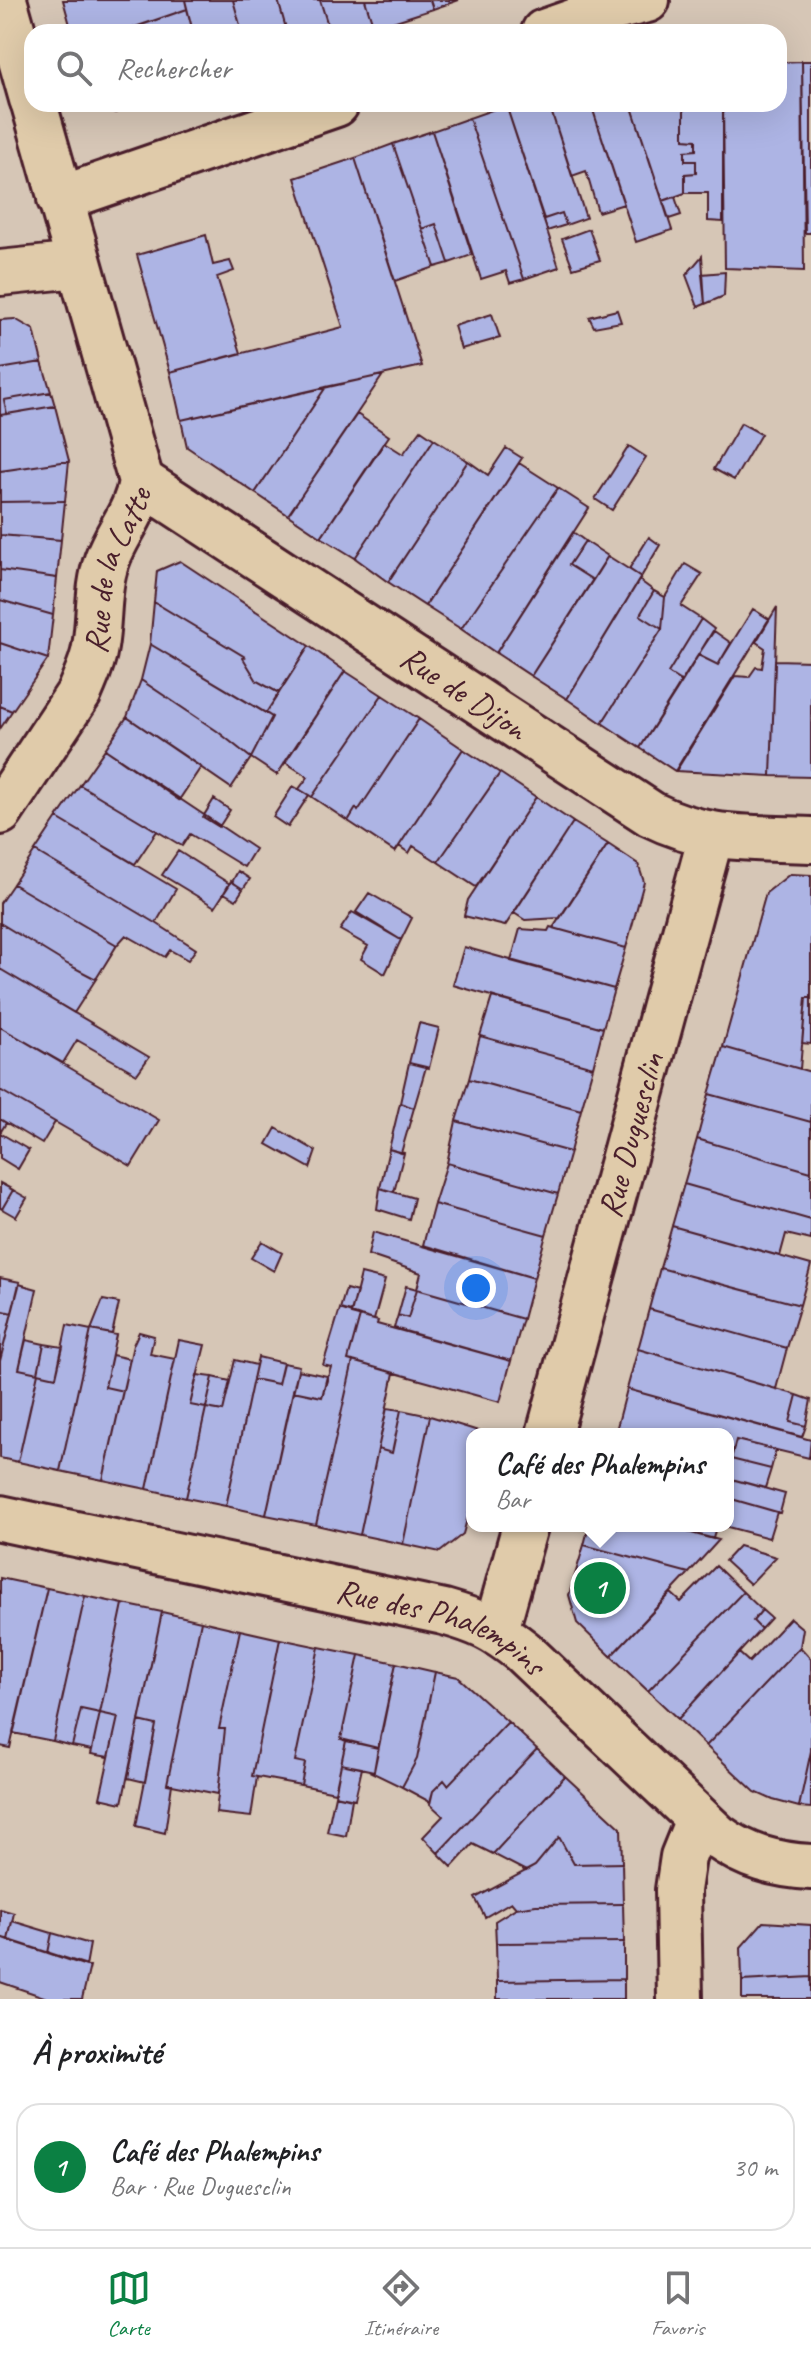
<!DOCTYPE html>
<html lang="fr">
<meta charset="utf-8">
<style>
:root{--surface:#fff;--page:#f2f2f2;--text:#202124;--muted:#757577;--line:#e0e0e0;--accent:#0b8043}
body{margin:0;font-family:Caveat,sans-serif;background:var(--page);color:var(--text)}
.you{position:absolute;left:476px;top:1288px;width:28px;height:28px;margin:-20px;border:6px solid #fff;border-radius:50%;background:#1a73e8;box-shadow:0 0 0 12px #1a73e833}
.badge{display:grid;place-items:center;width:52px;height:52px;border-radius:50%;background:var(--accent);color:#fff;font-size:26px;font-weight:700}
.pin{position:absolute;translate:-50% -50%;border:4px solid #fff;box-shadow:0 2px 8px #0006}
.popup{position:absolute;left:466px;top:1428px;width:268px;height:104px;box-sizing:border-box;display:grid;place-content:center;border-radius:16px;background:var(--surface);filter:drop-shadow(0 2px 6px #0005);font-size:26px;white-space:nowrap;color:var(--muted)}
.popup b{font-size:30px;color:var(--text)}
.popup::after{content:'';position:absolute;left:50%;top:100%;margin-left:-16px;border:16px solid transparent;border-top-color:var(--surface)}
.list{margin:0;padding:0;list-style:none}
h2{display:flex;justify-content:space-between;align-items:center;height:104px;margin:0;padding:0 32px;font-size:34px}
h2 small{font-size:26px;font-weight:400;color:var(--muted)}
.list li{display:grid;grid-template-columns:52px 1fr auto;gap:24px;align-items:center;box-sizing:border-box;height:128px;margin:0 16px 16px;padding:0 16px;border:2px solid var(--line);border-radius:24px}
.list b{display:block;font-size:30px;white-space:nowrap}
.list p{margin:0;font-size:26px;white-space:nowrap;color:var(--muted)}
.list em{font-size:26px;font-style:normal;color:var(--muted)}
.icon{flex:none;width:44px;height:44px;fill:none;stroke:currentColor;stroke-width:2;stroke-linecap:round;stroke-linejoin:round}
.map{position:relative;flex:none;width:811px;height:1999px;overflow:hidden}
.search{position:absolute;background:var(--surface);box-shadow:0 8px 32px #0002;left:24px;right:24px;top:24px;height:88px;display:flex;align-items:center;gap:20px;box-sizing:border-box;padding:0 28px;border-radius:24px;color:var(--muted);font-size:30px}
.sheet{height:248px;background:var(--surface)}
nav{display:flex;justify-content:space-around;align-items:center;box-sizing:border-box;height:112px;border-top:2px solid var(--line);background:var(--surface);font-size:22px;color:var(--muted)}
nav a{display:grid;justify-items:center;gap:4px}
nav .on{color:var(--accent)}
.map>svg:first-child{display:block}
.building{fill:#adb4e4;stroke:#4a1f2b;stroke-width:2}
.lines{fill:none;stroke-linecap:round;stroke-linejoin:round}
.minor-casing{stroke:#4a1f2b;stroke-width:50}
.tertiary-casing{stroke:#4a1f2b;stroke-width:50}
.minor{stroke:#e0cbaa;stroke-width:44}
.tertiary{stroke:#e0cbaa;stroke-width:44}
.labels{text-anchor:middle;stroke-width:6;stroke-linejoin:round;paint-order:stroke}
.street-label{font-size:34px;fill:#4a1f2b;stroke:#e0cbaa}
</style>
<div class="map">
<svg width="811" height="1999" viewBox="0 0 811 1999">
<rect width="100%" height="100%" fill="#d6c6b6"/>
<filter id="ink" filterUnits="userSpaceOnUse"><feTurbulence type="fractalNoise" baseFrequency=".0125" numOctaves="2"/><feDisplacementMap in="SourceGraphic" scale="16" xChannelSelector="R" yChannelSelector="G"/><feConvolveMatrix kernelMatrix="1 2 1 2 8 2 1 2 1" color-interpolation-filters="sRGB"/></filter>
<g filter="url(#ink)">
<path class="building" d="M63,0H185L187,9L122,32H72Z
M185,0H233L242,32H193Z
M233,0H278L287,32H242Z
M278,0H320L330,32H287Z
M320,0H365L374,28L362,32H330Z
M365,0H430L433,9L374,28Z
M430,0H459L433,9Z
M187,9L193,32H122L138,26Z
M802,61H811V233H805Z
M802,61L804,271L725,268L723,104H779V62Z
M97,104H144L115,113Z
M549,104L586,218L566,225L562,213L544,219L506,105Z
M549,104H591L624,204L598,212L586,171L572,176Z
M591,104H631L672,230L636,242Z
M631,104H684V139L696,140V150L685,151V161H696V173L685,174V193L663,201Z
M684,104H723V222L708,221V193H685V174L696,173V161H685V151L696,150V140L684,139Z
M506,105L559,267L524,279L469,118Z
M469,118L524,279L510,283L506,271L481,279L432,131Z
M432,131L472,255L449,263L436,224L422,229L393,144Z
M393,144L435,267L395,281L355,158Z
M355,158L422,366L181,420L170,372L343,327L295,178Z
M675,197L681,215L669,219L663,201Z
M562,213L566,225L547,231L544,219Z
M436,224L449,263L435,267L422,229Z
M589,229L600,260L573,268L562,239Z
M206,235L213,265L230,261L234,271L217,277L241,353L170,372L137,255Z
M702,256L705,304L698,307L686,275Z
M725,272L724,296L705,304L702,274Z
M617,310L621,322L594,327L589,317Z
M492,314L500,338L461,349L454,326Z
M15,319L34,330L42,362L0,369V320Z
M42,362L51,392L4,400L7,414L0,415V369Z
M383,375L288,515L255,493L326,387Z
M326,387L255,493L187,447L181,420Z
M51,392L55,406L7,414L4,400Z
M55,406L69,461L0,471V415Z
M357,414L389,436L321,537L288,515Z
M741,423L761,434L734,480L714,469Z
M421,430L434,439L355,558L321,537L384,442L403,454Z
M434,439L468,461L388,582L355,558Z
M629,446L646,457L612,510L595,499Z
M506,448L522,458L425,606L388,582L468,461L488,475Z
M69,461L65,501L0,502V471Z
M519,463L558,488L461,629L425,606Z
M558,488L589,508L496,653L461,629Z
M65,501L61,540L0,535V502Z
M573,532L585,541L569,565L593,580L531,676L496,653Z
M0,535L61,540L57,578L0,570Z
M649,537L660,545L641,577L629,569Z
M585,541L608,556L593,580L569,565Z
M608,556L641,577L567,699L531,676Z
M180,561L309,646L279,693L257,681L243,658L245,657L154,602L157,571Z
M685,564L702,574L681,606L701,619L668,673L682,682L640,748L602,723L662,629L665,597Z
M0,570L57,578L53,615L0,600Z
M639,580L654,591L640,615L662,629L602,723L567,699Z
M654,591L665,597L662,629L640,615Z
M0,600L53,615L48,659L0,643Z
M154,602L245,657L243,658L257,681L279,693L266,713L150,644Z
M777,607L771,776L676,771L735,676L749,677L756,667L762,668L765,648L756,642Z
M753,609L769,619L675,771L640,748L698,655L718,665Z
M701,619L714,629L682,682L668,673Z
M714,631L731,643L718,665L698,655Z
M0,643L48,659L12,711L0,706Z
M150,644L272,717L251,758L217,731L141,680Z
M309,646L345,671L277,775L251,758L272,717L266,713Z
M775,660L811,661V777L771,776Z
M345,671L382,695L312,797L299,789L308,777L285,762Z
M141,680L217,731L251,758L231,788L127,717Z
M382,695L419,719L358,811L356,808L348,821L312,797Z
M0,706L12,711L0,729Z
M127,717L201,767L179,800L105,749Z
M419,719L463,749L395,852L348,821L356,808L358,811Z
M105,749L255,849L244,867L190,834L182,846L80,785Z
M463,749L500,773L438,862L413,846L409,853L399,846Z
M500,773L536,797L476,887L438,862Z
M80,785L157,831L135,864L57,818Z
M293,786L309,795L288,827L273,817Z
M536,797L573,822L505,926L464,916L468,900Z
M214,799L230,810L219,827L203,817Z
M57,818L176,889L156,923L35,851Z
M573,822L608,844L560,918L525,920L514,913Z
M608,844L638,864L644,882L626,948L553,928Z
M35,851L156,923L196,949L188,960L170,950L165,957L126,935L117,945L13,884Z
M178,851L230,884L215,907L162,875Z
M238,871L250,879L243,889L232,882Z
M790,874L811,875V998H806L800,1069L723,1047L766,893Z
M231,881L243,889L236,900L224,893Z
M13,884L117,945L96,979L67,964L0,923V903Z
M369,893L412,918L401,940L356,912Z
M352,912L401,940L385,974L361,959L368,946L340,930Z
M0,923L67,964L96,979L74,1013L0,969Z
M550,927L626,948L614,989L511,961L520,929L548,931Z
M464,947L614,989L603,1028L453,985Z
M0,969L149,1057L137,1074L77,1040L63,1063L0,1027Z
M492,997L603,1028L593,1067L480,1036Z
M806,998H811V1044L802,1043Z
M419,1023L439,1028L429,1068L409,1063Z
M0,1027L159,1120L131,1166L0,1090Z
M480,1036L593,1067L581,1110L469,1079Z
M723,1047L811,1072V1122L709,1094Z
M409,1063L426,1067L414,1108L400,1103Z
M469,1079L581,1110L570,1152L456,1121Z
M0,1090L55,1122L42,1144L0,1119Z
M709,1094L811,1122V1172L697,1139Z
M400,1103L414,1108L401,1153L389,1149Z
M0,1119L6,1123L0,1133L29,1150L18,1169L0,1158Z
M456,1121L570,1152L558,1194L447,1163Z
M276,1128L316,1151L310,1168L267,1144Z
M697,1139L811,1172V1220L684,1184Z
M389,1149L404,1153L394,1192L380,1188Z
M447,1163L558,1194L546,1235L434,1204Z
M0,1183L13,1190L2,1209L0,1208Z
M684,1184L811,1220V1240L786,1234L780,1256L672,1226Z
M380,1188L414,1198L409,1219L377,1209Z
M13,1190L27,1198L16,1217L2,1209Z
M434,1204L546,1235L534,1278L423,1245Z
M672,1226L811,1265L800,1305L660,1268Z
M373,1232L534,1278L523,1319L417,1289L421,1273L368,1255Z
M262,1241L282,1253L274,1271L251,1258Z
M660,1268L800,1305L787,1348L649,1309Z
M361,1274L385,1280L374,1320L351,1314Z
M0,1278L20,1282L12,1313L0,1310Z
M19,1284L37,1289L19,1369L38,1373L18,1462L0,1458V1361Z
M406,1286L417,1289L408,1318L398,1315Z
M346,1289L357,1292L351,1312L340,1309Z
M417,1289L523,1319L511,1361L394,1328L398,1315L408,1318Z
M103,1300L119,1303L112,1334L91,1330Z
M340,1309L360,1316L348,1360L353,1361L316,1525L266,1515L293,1391L322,1397L331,1367L323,1365Z
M649,1309L787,1348L776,1389L638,1349Z
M0,1310L12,1313L0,1361Z
M360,1316L378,1321L377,1324L511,1361L500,1402L348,1360Z
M67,1325L91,1330L60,1471L18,1462L38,1373L56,1377Z
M91,1330L116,1335L105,1387L123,1391L103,1480L60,1471Z
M139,1332L154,1336L150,1354L175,1359L147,1489L103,1480L133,1345Z
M26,1340L44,1344L38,1373L19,1369Z
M179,1340L205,1345L190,1405L206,1408L186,1498L147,1489Z
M44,1344L63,1347L56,1377L38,1373Z
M638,1349L797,1395L790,1422L806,1426L802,1437L627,1389Z
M112,1355L130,1359L123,1391L105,1387Z
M258,1357L283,1363L278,1384L253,1379Z
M235,1360L256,1365L226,1506L186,1498L206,1408L223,1411Z
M353,1361L394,1373L360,1535L316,1525Z
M283,1363L299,1366L266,1515L226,1506L253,1379L278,1384Z
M298,1370L327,1376L322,1397L293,1391Z
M197,1375L213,1377L206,1408L190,1405Z
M213,1377L230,1381L223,1411L206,1408Z
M627,1389L811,1440L809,1458L736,1440L731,1459L728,1458V1434H642L617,1427Z
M797,1395L811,1400L806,1426L790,1422Z
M387,1408L401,1410L392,1453L378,1449Z
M401,1410L430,1416L403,1544L360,1535L378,1449L392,1453Z
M430,1416L488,1434H472V1501L463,1534L440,1552L403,1544Z
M736,1440L776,1450L771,1469L731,1459Z
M731,1459L771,1469L765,1488L728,1478Z
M728,1478L785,1494L780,1513L728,1498Z
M728,1498L777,1512L769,1538L724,1526H728Z
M589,1526H665L719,1540L689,1573L584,1545Z
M678,1526H716L713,1539L677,1529Z
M584,1545L689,1573L611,1656L577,1623L569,1595Z
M739,1546L776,1557L750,1584L725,1561Z
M716,1566L743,1592L648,1691L611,1656L671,1593L681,1602Z
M0,1578L47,1588L10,1748L0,1746Z
M47,1588L85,1596L53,1741L13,1733Z
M743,1592L762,1610L753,1621L761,1629L678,1719L648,1691Z
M85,1596L123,1604L100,1713L81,1709L72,1746L53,1741Z
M123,1604L162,1612L122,1803L100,1798L118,1717L100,1713Z
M762,1610L771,1618L761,1629L753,1621Z
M162,1612L201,1621L167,1784H172L165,1833L136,1826L156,1725L139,1721Z
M790,1618L803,1629L800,1647L706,1746L678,1719L739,1653L749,1662Z
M201,1621L240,1630L219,1729H225L218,1794L167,1784Z
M240,1630L280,1639L252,1776L257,1777L251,1817L216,1813L225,1729H219Z
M280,1639L319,1647L295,1761L305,1763L301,1785L252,1776Z
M319,1647L359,1655L341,1739L346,1741L335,1792L301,1785L305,1763L295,1761Z
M800,1647L811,1659V1751L799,1807L773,1800L755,1792L706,1746Z
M359,1655L396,1663L378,1748L341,1739Z
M396,1663L435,1672L417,1759L402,1787L371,1772L374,1771Z
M435,1672L458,1677L508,1722L448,1785L444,1780L433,1791L430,1802L402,1787L417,1759Z
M81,1709L100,1713L92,1750L72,1746Z
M100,1713L118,1717L109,1757L91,1754Z
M139,1721L156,1725L145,1782L128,1778Z
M508,1722L537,1749L438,1853L423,1837L443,1816L430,1804L433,1791L444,1780L448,1785Z
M346,1741L378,1748L374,1771L341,1764Z
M537,1749L565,1776L493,1854L473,1844L452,1867L438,1853Z
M811,1751V1808L799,1807Z
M341,1764L362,1768L355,1799L335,1795Z
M565,1776L621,1828L622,1863L574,1864L559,1837L535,1866L526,1871L493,1854Z
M335,1795L352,1799L346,1836L327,1832Z
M559,1837L574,1864L622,1863L623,1904L536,1905L516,1908L511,1902L485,1917L475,1898L535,1866Z
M623,1904L624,1942L496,1943L495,1921L516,1908L536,1905Z
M0,1909L14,1913L8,1940L0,1937Z
M12,1921L52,1933L48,1953L8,1940Z
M763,1922L811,1925V1977L742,1981L741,1947Z
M52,1933L90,1944L86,1966L48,1953Z
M0,1937L90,1966L82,1999H50L0,1982Z
M624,1942V1979L497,1981L496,1943Z
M811,1977V1999H742V1981Z
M624,1979V1999H497V1981Z"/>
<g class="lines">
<defs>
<g id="minor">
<path d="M0,273L78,265"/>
<path id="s1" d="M141,481L651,814C707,842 750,837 811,840"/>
<path id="s2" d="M549,1434L711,836"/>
<path id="s3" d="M0,1518L444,1612C479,1622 493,1628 522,1651L717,1836C746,1857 775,1865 811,1867"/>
<path d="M496,1630L525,1526"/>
<path d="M680,1999L678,1890L683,1857L698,1820"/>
</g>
<g id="tertiary">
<path d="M4,0L32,99"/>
<path d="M544,32L607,10L647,0"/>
<path d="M60,199L336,104"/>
<path id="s4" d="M0,812L79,693C85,678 93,663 95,647C100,618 97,588 107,560C117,532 137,512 141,481L34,104"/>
</g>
</defs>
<use href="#minor" class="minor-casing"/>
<use href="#tertiary" class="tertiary-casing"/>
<use href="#minor" class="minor"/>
<use href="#tertiary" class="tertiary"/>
</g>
</g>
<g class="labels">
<g class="street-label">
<text dy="12" stroke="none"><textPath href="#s4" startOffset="272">Rue de la Latte</textPath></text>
<text dy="12" stroke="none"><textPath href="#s1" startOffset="386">Rue de Dijon</textPath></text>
<text dy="12" stroke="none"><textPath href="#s2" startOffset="310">Rue Duguesclin</textPath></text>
<text dy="12" stroke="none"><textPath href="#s3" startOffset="456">Rue des Phalempins</textPath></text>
</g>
</g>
</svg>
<div class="you"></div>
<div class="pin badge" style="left:600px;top:1588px">1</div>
<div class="popup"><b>Café des Phalempins</b>Bar</div>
<div class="search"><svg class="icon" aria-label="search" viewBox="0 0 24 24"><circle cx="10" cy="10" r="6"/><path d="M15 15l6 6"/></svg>Rechercher</div>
</div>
<section class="sheet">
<h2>À proximité<small></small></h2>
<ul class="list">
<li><span class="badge">1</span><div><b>Café des Phalempins</b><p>Bar · Rue Duguesclin</p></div><em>30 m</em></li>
</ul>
</section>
<nav>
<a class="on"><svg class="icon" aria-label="map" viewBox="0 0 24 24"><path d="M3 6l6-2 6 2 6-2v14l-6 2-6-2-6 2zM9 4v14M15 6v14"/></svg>Carte</a>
<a><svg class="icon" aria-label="directions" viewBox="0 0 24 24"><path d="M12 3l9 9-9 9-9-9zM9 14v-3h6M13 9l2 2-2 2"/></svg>Itinéraire</a>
<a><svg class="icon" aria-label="saved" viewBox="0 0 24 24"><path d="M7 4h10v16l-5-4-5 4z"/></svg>Favoris</a>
</nav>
